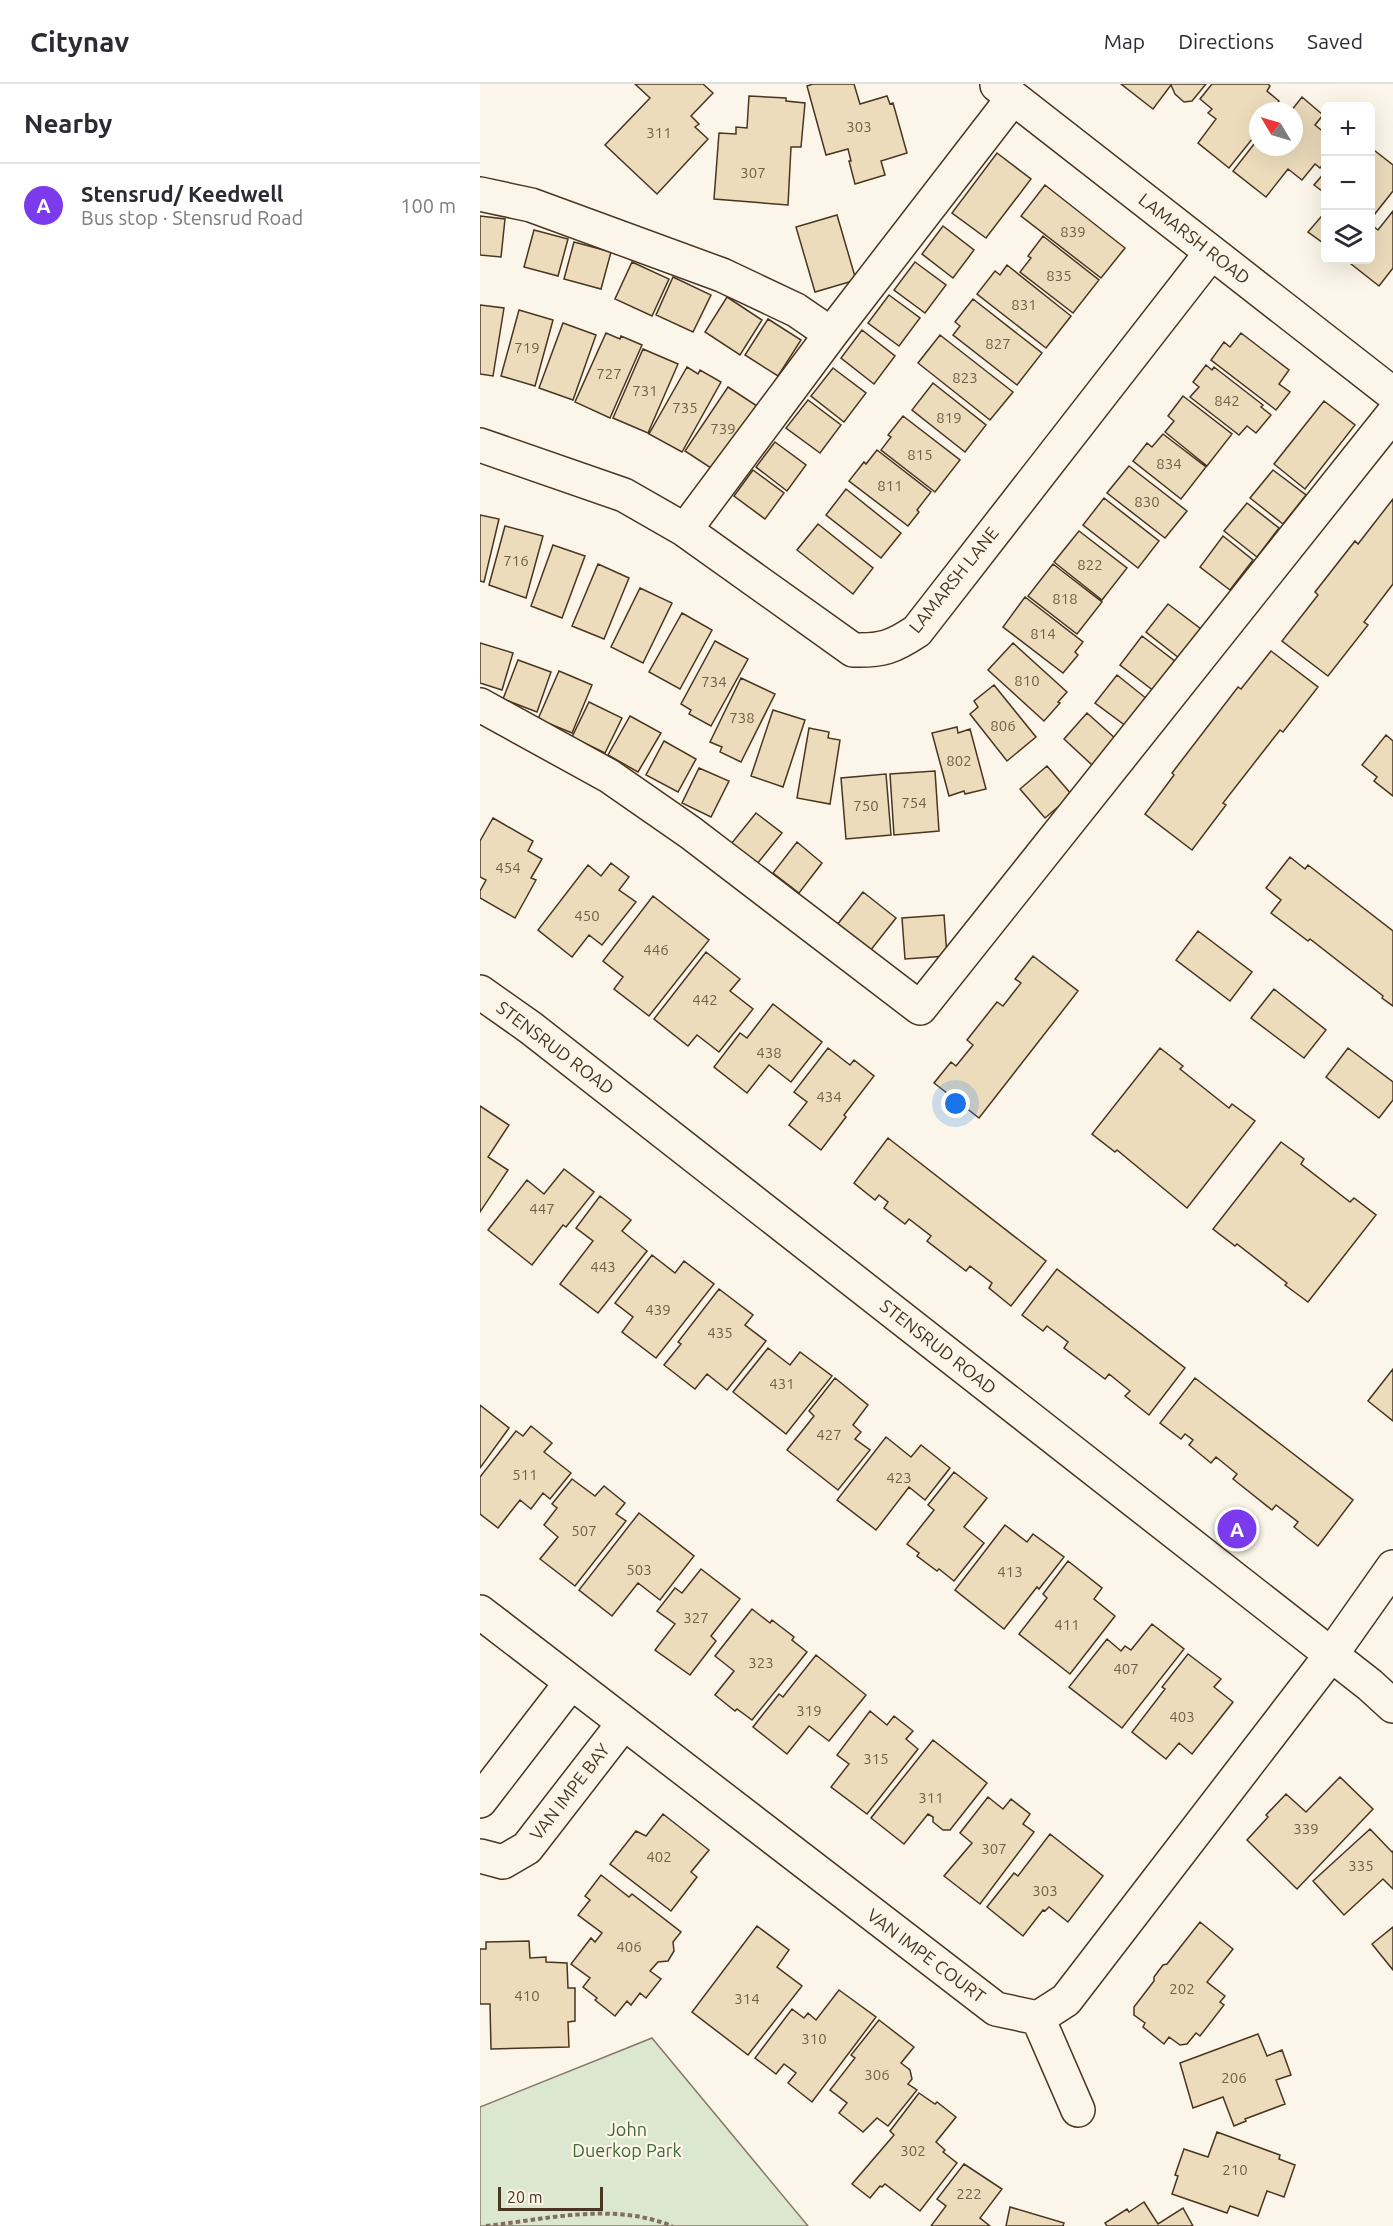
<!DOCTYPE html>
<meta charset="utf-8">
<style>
:root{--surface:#fff;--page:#f2f2f3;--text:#2b2b33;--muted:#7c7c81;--line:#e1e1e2;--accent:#7c3aed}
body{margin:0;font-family:Ubuntu,sans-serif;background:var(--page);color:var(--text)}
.controls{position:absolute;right:18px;top:18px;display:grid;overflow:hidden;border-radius:9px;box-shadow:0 6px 24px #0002}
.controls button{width:54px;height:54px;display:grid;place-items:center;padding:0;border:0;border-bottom:2px solid var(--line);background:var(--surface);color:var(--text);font:30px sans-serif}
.compass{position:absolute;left:769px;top:18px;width:54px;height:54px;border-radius:50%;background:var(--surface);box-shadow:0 6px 24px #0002;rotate:308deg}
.scale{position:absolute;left:18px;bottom:15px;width:105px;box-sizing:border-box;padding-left:6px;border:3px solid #4a3520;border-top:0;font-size:16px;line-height:21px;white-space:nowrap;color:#4a3520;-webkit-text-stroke:4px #fbf6e9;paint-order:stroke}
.you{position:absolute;left:476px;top:1020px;width:21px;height:21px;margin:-15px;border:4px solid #fff;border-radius:50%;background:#1a73e8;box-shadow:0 0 0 9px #1a73e833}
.badge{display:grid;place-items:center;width:39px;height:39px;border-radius:50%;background:var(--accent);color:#fff;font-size:20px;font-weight:700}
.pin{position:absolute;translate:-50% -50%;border:3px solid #fff;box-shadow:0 2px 6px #0006}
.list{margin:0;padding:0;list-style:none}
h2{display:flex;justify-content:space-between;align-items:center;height:78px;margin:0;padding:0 24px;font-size:26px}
h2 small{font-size:20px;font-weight:400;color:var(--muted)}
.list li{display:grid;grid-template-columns:39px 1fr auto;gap:18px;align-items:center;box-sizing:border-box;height:84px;padding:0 24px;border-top:2px solid var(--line)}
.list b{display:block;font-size:22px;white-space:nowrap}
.list p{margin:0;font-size:20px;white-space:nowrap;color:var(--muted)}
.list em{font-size:20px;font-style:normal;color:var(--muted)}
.icon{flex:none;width:33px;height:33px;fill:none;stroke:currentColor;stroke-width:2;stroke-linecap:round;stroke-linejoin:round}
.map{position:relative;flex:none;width:913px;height:2142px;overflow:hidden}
header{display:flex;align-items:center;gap:36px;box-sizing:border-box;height:84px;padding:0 30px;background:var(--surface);border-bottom:2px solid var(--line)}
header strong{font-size:28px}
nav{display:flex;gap:33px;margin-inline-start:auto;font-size:21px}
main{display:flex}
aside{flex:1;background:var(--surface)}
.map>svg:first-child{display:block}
.green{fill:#dce7d0;stroke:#887966;stroke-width:1.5}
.building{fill:#ecdcbc;stroke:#4a3520;stroke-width:1.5}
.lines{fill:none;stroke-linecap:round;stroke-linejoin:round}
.minor-casing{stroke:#4a3520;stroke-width:36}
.path{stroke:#7f6f5c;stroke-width:4;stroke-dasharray:4.5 3;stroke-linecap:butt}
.minor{stroke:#fbf6e9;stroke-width:33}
.labels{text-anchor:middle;stroke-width:4.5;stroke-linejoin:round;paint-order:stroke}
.number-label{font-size:15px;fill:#725f47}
.street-label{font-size:18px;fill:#4a3520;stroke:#fbf6e9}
.park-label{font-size:18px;fill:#436837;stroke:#fbf6e9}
</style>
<header>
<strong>Citynav</strong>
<nav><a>Map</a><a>Directions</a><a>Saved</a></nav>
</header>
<main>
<aside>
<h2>Nearby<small></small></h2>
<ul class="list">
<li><span class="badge">A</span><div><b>Stensrud/ Keedwell</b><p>Bus stop · Stensrud Road</p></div><em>100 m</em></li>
</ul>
</aside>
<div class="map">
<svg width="913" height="2142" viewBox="0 0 913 2142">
<rect width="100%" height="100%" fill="#fbf6e9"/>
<path class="green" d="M172,1954L328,2142H0V2023Z"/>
<path class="building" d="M155,0H223L233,9L211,32L219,40L215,43L228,55L177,110L125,61L170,14Z
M333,0H374L380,20L407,12L410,20L413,19L427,69L401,77L405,91L375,100L369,77H371L368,65L346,71L327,2Z
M641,0H726L712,17L704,18L695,10L691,1L673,25Z
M732,0H788L790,2L787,7L799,17L791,27H778V44L775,48L777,49L749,84L718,59L736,35L728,29L732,25L720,15Z
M269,12L306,14V17L325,19L321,63H311L308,121L234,115L239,49L256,50V43L267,44Z
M822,13L843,31L835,41L846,50V77L840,84L835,80L822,96L808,85L786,113L753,87L778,55V63H814V27H811Z
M890,63L913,81V107L890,136Z
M517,69L551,95L506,154L472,129Z
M846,87V110L834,101Z
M565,101L645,164L621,194L541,132Z
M846,127V161L828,148Z
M913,127V184L899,202L866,176H890V146L893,142L898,146Z
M357,131L376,196L335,208L316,143Z
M0,132L25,135L21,173L0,171Z
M463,142L494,166L473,194L442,170Z
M54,146L88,155L78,192L44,183Z
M563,152L619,196L593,229L540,188L551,174L548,172Z
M94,158L131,168L121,205L84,195Z
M152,178L189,195L172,232L135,215Z
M435,178L466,201L445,229L414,206Z
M527,181L591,232L566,264L497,210L515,187L520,191Z
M193,193L231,211L213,248L176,231Z
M409,211L440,234L419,262L388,239Z
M247,213L282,236L260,271L225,248Z
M493,215L562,269L537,301L473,251L480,242L475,238Z
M0,221L24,224L13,292L0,290Z
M39,226L73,236L55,302L21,292Z
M288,235L321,256L298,292L265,271Z
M83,239L116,251L93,316L59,304Z
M382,246L415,272L394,300L361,274Z
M126,249L140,255L141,252L162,261L130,334L95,318Z
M761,249L809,286L799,300L810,308L796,326L731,276L744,258L750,263Z
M460,251L533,308L510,336L438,279Z
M163,265L198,280L168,349L133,334Z
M726,281L732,286L734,283L783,321L781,323L791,331L776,349L767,342L759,351L710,313L719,303L713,298Z
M207,283L218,290L220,286L241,298L202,368L169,350Z
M353,284L386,309L364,338L331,312Z
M453,299L506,341L485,368L432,326Z
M248,303L280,324L237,388L205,367Z
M703,312L752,350L727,382L685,348L694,337L688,332Z
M328,316L361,341L340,369L306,344Z
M844,317L875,341L825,405L794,380Z
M423,332L480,376L455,408L401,366L411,353L408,351Z
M683,350L726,383L701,415L653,377L667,359L672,363Z
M295,358L326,381L307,407L276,383Z
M397,366L451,408L437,426L439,428L428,442L369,397L384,378L386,380Z
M649,382L707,427L685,454L627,409Z
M273,386L304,409L285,435L254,412Z
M793,386L826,411L803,440L770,414Z
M366,405L421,449L401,474L346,431Z
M624,414L679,457L658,484L603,441Z
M913,415V500L884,538L888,541L848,592L802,557L838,511L835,508L875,457L878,460Z
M767,419L799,444L777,473L744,447Z
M0,431L19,435L4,498L0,497Z
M338,440L393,484L373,510L317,466Z
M25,442L63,452L46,514L9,501Z
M599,447L647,484L622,516L574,478Z
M743,452L773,476L750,506L720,483Z
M73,461L105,472L82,534L51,522Z
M118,480L149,494L124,555L92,542Z
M573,480L622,518L597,550L548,512Z
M160,504L192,519L163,579L131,563Z
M545,513L603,558L595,568L598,571L583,589L523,543Z
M688,520L721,545L699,574L666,548Z
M202,529L232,546L200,605L169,588Z
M662,552L696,578L674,607L640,581Z
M235,557L268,575L231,642L209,630L211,626L201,620Z
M0,559L33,569L22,606L0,599Z
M533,559L587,608L578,618L580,619L564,637L508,586Z
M791,567L838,603L803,648L800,646L743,719L746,721L712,766L665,730L694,691L692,689L758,603L761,605Z
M38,576L71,588L57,628L23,615Z
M79,587L112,601L92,649L58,635Z
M637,591L667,615L646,642L615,619Z
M261,594L295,610L261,678L240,668L242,663L230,658Z
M514,601L556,653L527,677L490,630L498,623L494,617Z
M109,618L142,634L125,669L92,653Z
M293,626L325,636L303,703L271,692Z
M607,629L636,655L612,681L584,655Z
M150,632L181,649L158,688L128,671Z
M477,643L478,649L490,645L506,705L485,710L484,707L469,712L452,649Z
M329,644L349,648L348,654L360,656L350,720L317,714Z
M906,651L913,657V712L894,697L897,693L882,681Z
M184,657L216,675L198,708L166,691Z
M567,682L592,711L565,734L540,705Z
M219,684L249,697L231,733L202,719Z
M455,687L459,747L414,751L410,690Z
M406,690L411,751L366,755L361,694Z
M276,729L302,749L277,780L251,760Z
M13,734L53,757L48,767L62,775L51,794L56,796L35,834L0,814V807L6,796L0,793V757Z
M317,758L342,779L319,809L293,789Z
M810,773L825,785L828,781L913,847V922L902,914L903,912L830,855L828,857L791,829L801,816L786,804Z
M131,779L149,793L139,806L156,818L122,861L109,851L92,873L58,846L108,781L121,792Z
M383,808L416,834L390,867L357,841Z
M173,812L229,856L169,932L134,905L143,893L123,877Z
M464,831L467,872L425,875L422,834Z
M718,847L772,888L750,917L696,876Z
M226,868L260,895L250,907L273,925L239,968L217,951L208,962L174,935Z
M553,872L598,907L499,1034L454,999L471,978L476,982L493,961L487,956L517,918L523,922L541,899L535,895Z
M794,905L846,946L824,974L771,934Z
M293,920L342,958L311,998L289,981L267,1009L234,983L260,949L267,954Z
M348,964L370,981L374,976L394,992L364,1031L366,1033L341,1066L309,1041L327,1018L314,1008Z
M680,964L703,982L700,985L749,1024L752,1020L775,1037L707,1124L637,1066L635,1068L612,1050Z
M868,964L913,998V1016L899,1034L846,993Z
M0,1022L29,1041L8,1073L28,1086L0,1128Z
M408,1054L566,1177L531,1222L509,1204L512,1199L490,1182L486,1187L447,1157L451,1152L429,1135L425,1140L404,1124L408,1118L399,1111L395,1116L374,1099Z
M801,1058L824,1075L821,1080L870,1118L874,1114L896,1131L828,1218L805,1201L807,1199L757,1160L755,1162L733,1145Z
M84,1085L114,1108L86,1143L83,1141L52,1181L8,1146L47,1096L64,1110Z
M120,1112L151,1136L142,1147L167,1167L118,1229L80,1200L113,1157L96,1144Z
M172,1171L195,1189L204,1177L234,1200L176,1274L142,1248L153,1233L135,1219Z
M577,1185L705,1284L669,1331L645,1312L650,1307L629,1290L625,1295L584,1264L588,1258L567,1242L563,1247L542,1231Z
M239,1205L273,1231L265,1241L286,1257L247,1306L227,1290L215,1305L184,1281L201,1260L198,1258Z
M288,1264L310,1281L320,1268L352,1292L306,1350L253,1308Z
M913,1285V1337L888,1317Z
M355,1294L388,1321L373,1341L381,1348L375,1355L390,1366L358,1406L307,1366L334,1332L329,1327Z
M715,1294L873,1416L838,1462L814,1443L818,1438L796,1421L792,1426L753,1395L757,1390L736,1373L731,1379L709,1361L713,1356L705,1350L701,1355L680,1339Z
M0,1321L29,1344L0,1384Z
M51,1342L72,1359L64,1368L91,1389L70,1415L63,1409L51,1425L40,1416L18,1444L0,1430V1393L36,1347L43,1352Z
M406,1353L431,1373L441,1361L470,1384L445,1416L429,1403L396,1446L357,1416Z
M474,1388L507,1414L484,1443L504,1459L474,1497L459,1485L457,1487L437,1472L439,1469L427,1460L454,1426L448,1421Z
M92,1395L115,1412L124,1402L145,1419L136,1430L146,1437L95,1502L60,1475L78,1453L64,1441L77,1424L72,1420Z
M159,1429L214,1472L180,1516L158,1499L132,1532L99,1506Z
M525,1441L547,1458L553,1450L584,1473L559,1505L557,1503L524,1545L475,1506Z
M588,1477L622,1504L614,1515L635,1532L590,1590L539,1550L567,1514L563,1510Z
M221,1485L260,1515L231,1552L236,1557L210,1591L175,1566L195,1540L177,1527L195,1504L202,1509Z
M272,1525L290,1539L292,1536L314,1553L312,1556L327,1568L272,1636L257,1625L255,1627L235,1611L254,1587L235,1572Z
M672,1540L704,1565L642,1644L589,1603L627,1555L641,1567L645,1562L651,1566Z
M708,1570L741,1595L734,1603L753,1618L712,1670L699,1659L686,1675L652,1648L685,1605L682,1603Z
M336,1571L386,1611L349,1657L329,1642L307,1670L273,1643L299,1610L303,1613Z
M390,1627L407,1641L414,1632L433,1647L426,1655L438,1665L387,1730L351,1703L369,1680L357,1671Z
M453,1656L507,1699L470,1746H463L453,1738V1733L448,1730L424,1760L391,1734Z
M860,1693L893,1725L817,1805L767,1756L788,1733L786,1731L806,1710L826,1728Z
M508,1713L523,1725L531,1715L550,1730L543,1740L554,1748L500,1820L464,1792L492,1759L480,1749Z
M183,1730L229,1766L211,1788L217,1793L191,1827L130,1780L156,1747L166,1752Z
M890,1745L912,1768L913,1767V1805L903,1795L864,1831L833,1797Z
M570,1750L623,1792L588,1838L569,1823L565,1827L563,1826L543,1852L507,1823L534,1789L538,1792Z
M121,1791L149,1813L152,1810L201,1848L193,1858L194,1867L188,1877L178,1878L170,1887L181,1895L166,1914L160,1909L151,1921L147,1917L135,1932L115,1916L117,1914L103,1903L110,1894L91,1880L111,1854L115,1858L122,1849L98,1831L110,1816L105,1812Z
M720,1838L753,1865L727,1898L745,1912L740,1918L744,1921L720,1952L716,1949L707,1960L700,1961L689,1953L684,1960L663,1943L665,1939L654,1931V1923L674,1897V1893L683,1881L687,1880Z
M277,1842L309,1866L297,1883L322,1902L268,1971L212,1928Z
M913,1843V1886L892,1860Z
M49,1857L50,1874L66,1873V1878L87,1879L88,1904H95V1937L88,1938L89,1963L11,1965L10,1920H0V1865H6V1858Z
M359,1906L396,1933L332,2018L308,1999L316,1989L304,1980L296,1990L275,1974L312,1925L324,1934L328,1929L336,1936Z
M399,1936L434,1963L421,1979L430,1986L432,1995L428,2000L437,2006L408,2042L397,2034L383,2048L359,2029L367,2019L350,2006L375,1974L371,1971Z
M778,1950L787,1972L802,1966L811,1991L796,1996L805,2020L765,2035L766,2037L754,2042L743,2013L713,2024L700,1979Z
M439,2009L455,2020L457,2018L476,2033L456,2058L465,2066L463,2068L477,2079L440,2127L405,2100L402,2103L400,2102L390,2114L372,2100L414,2051L410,2047Z
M737,2048L800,2071L799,2075L815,2081L804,2113L787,2107L778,2132L750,2122L747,2129L692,2110L698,2092L695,2091L704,2065L728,2073Z
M484,2080L522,2105L500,2134L510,2142H451L466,2122L457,2115Z
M664,2118L678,2140L703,2124L713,2142H627L625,2139L647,2125L649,2128Z
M530,2123L584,2139L583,2142H526Z"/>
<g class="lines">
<defs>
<path id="minor" d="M517,1L913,310
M0,110L51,121L242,191L316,226L351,250
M0,361L144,411L205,446L373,566C402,567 413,563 437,547L731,169
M205,446L351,250L533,14
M0,621L129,692L211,749L440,924L913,330
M0,908L51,944L890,1601L913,1622
M0,1528L516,1925L558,1934L586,1916L851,1571L913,1483
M0,1717L90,1600
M0,1772L23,1778L47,1764L143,1640
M558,1934L598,2026"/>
</defs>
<use href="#minor" class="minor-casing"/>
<path class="path" d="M6,2142C68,2135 132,2118 192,2142"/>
<use href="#minor" class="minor"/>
</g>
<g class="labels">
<g class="number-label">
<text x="379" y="48">303</text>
<text x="179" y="54">311</text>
<text x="273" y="94">307</text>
<text x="593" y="153">839</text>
<text x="579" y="197">835</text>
<text x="544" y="226">831</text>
<text x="518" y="265">827</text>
<text x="47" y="269">719</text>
<text x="129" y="295">727</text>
<text x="485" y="299">823</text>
<text x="165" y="312">731</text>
<text x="747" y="322">842</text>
<text x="205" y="329">735</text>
<text x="469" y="339">819</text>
<text x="243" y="350">739</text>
<text x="440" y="376">815</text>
<text x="689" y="385">834</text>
<text x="410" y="407">811</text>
<text x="667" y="423">830</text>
<text x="36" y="482">716</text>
<text x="610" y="486">822</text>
<text x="585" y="520">818</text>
<text x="563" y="555">814</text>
<text x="547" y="602">810</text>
<text x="234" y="603">734</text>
<text x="262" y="639">738</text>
<text x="523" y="647">806</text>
<text x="479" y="682">802</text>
<text x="434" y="724">754</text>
<text x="386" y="727">750</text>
<text x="28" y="789">454</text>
<text x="107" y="837">450</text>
<text x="176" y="871">446</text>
<text x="225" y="921">442</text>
<text x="289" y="974">438</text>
<text x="349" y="1018">434</text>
<text x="62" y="1130">447</text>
<text x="123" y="1188">443</text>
<text x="178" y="1231">439</text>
<text x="240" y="1254">435</text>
<text x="302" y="1305">431</text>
<text x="349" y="1356">427</text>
<text x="45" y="1396">511</text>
<text x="419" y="1399">423</text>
<text x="104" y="1452">507</text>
<text x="159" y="1491">503</text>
<text x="530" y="1493">413</text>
<text x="216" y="1539">327</text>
<text x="587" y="1546">411</text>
<text x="281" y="1584">323</text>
<text x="646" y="1590">407</text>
<text x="329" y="1632">319</text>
<text x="702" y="1638">403</text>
<text x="396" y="1680">315</text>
<text x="451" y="1719">311</text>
<text x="826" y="1750">339</text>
<text x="514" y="1770">307</text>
<text x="179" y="1778">402</text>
<text x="881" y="1787">335</text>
<text x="565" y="1812">303</text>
<text x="149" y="1868">406</text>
<text x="702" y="1910">202</text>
<text x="47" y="1917">410</text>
<text x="267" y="1920">314</text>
<text x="334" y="1960">310</text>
<text x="397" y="1996">306</text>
<text x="754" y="1999">206</text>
<text x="433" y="2072">302</text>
<text x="755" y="2091">210</text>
<text x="489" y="2115">222</text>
</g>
<g class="street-label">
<text transform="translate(714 155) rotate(38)" y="6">LAMARSH ROAD</text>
<text transform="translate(474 496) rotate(-51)" y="6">LAMARSH LANE</text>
<text transform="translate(75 964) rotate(37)" y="6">STENSRUD ROAD</text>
<text transform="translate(458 1263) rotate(38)" y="6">STENSRUD ROAD</text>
<text transform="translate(90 1708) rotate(-52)" y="6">VAN IMPE BAY</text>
<text transform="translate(446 1872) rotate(37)" y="6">VAN IMPE COURT</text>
</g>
<g class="park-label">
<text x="147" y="2052">John<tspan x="147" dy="21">Duerkop Park</tspan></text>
</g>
</g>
</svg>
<div class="controls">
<button>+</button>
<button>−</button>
<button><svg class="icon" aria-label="layers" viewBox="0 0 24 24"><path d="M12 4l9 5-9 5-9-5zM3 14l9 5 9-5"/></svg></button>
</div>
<svg class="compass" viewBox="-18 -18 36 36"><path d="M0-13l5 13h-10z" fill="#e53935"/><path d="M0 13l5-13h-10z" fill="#7c7c81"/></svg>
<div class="scale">20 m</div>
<div class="you"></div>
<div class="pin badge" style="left:757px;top:1445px">A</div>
</div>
</main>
